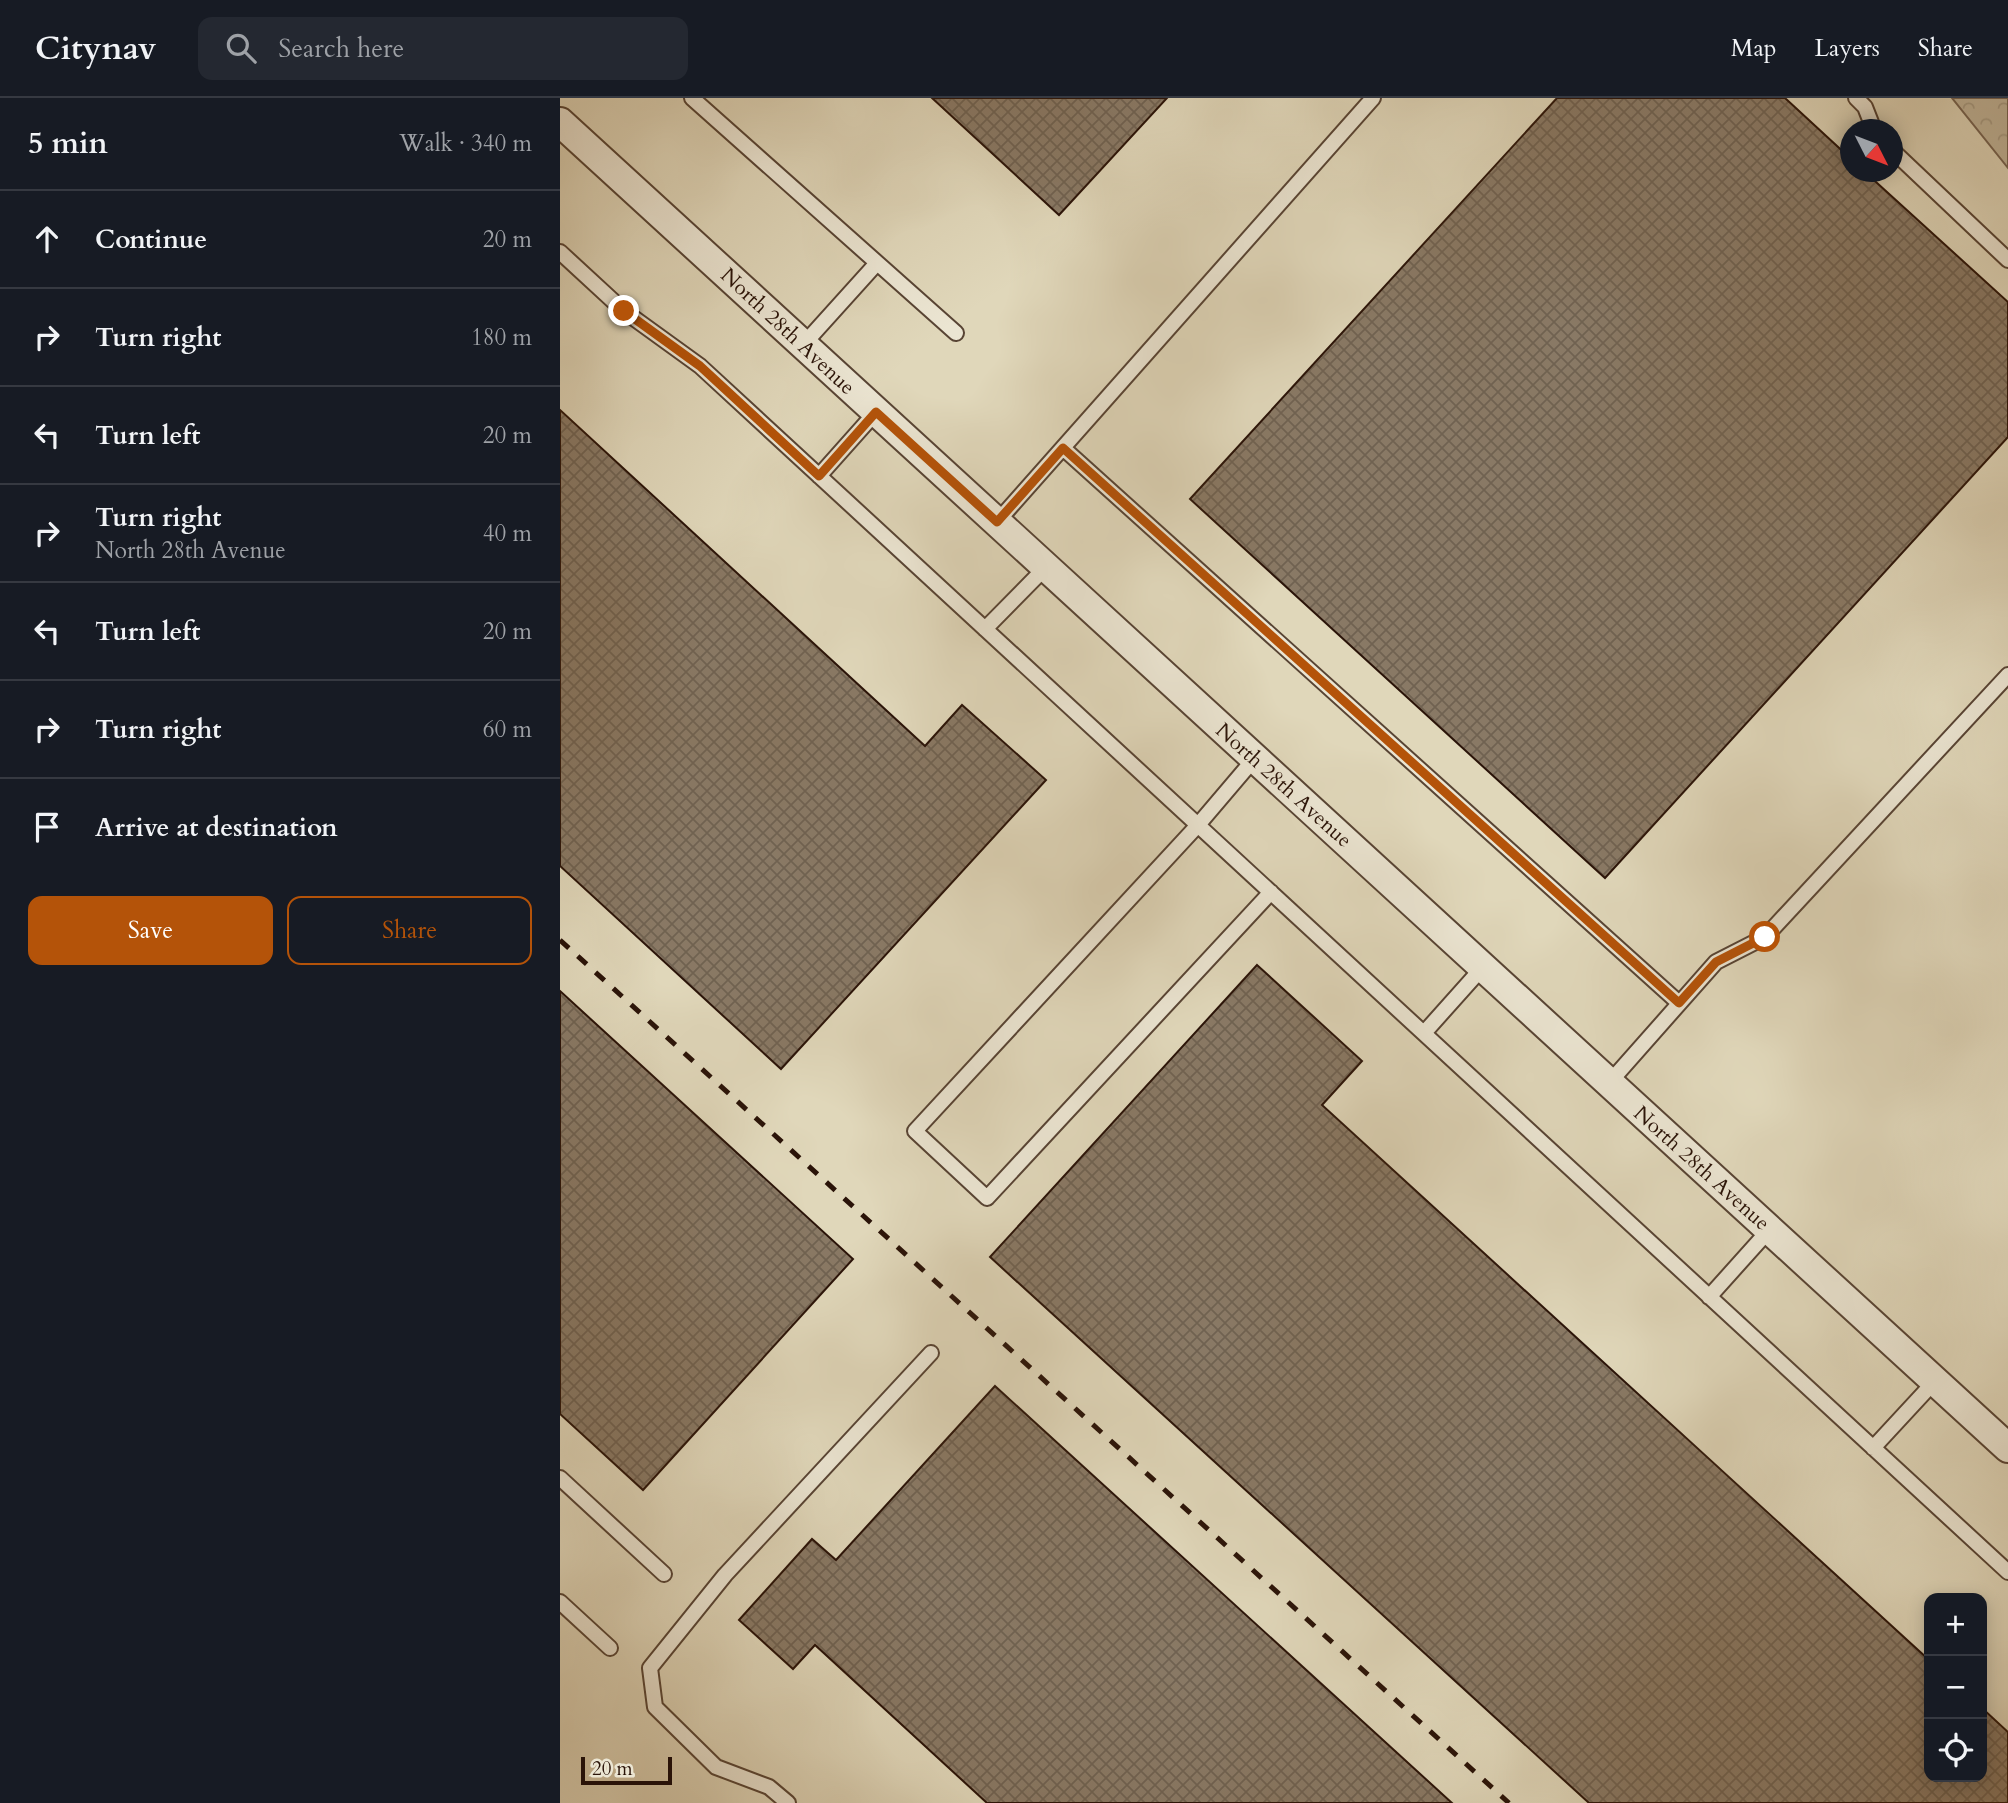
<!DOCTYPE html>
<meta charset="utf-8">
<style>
:root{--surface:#171b24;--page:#242831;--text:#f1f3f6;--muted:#9ea1a6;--line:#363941;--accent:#b45309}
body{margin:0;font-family:Cardo,serif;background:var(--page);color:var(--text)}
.controls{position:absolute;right:21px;bottom:21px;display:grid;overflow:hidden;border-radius:14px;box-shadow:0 4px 18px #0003}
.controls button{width:63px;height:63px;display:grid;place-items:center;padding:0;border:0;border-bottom:2px solid var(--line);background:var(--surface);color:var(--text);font:35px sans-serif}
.compass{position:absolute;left:1280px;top:21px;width:63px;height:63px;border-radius:50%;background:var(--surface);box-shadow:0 4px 18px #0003;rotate:132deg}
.scale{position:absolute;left:21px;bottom:18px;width:91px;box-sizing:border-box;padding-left:7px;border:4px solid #2a1308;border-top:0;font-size:19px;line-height:24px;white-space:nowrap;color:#2a1308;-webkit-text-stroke:5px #ebe5d2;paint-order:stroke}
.stop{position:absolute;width:21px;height:21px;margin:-16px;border:5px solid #b45309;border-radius:50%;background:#fff}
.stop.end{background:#b45309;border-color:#fff;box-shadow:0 2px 7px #0008}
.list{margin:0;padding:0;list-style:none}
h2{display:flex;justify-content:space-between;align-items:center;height:91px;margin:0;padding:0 28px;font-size:30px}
h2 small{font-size:23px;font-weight:400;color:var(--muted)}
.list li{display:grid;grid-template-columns:46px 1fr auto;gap:21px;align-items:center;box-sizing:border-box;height:98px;padding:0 28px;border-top:2px solid var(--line)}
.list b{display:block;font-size:26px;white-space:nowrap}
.list p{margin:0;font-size:23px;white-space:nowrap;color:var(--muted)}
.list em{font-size:23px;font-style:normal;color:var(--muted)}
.actions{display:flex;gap:14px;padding:21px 28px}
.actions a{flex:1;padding:16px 0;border:2px solid var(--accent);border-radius:14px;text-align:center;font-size:24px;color:var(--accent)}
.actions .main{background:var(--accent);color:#fff}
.icon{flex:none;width:38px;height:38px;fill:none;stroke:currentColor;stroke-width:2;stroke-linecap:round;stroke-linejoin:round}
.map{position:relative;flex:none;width:1448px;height:1705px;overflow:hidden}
header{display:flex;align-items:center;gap:42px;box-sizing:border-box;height:98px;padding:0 35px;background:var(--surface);border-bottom:2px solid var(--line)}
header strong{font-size:33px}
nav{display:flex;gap:38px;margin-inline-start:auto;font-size:24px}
.search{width:490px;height:63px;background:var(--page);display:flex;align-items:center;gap:18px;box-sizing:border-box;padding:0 24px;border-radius:14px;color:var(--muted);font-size:26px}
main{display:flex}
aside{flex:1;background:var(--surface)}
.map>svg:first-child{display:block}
.forest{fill:url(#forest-crowns);stroke:#766452;stroke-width:2}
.building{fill:url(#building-cross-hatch);stroke:#2a1308;stroke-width:2}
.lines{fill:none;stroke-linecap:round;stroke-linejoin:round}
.lane-casing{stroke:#584434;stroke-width:18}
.street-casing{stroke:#584434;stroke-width:32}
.lane{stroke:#ebe5d2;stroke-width:14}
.street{stroke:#ebe5d2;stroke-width:28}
.rail{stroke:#2a1308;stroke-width:5;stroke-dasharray:12 12;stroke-linecap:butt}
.route{stroke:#b45309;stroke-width:9}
.labels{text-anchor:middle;stroke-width:5;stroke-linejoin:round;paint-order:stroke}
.street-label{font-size:21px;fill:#2a1308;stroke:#ebe5d2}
</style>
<header>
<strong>Citynav</strong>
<div class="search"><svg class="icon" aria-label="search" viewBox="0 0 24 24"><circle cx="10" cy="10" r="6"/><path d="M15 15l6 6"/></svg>Search here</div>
<nav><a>Map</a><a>Layers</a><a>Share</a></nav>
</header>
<main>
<aside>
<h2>5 min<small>Walk · 340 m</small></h2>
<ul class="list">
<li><svg class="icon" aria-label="ahead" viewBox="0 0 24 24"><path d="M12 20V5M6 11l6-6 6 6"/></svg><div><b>Continue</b></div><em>20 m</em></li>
<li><svg class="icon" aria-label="right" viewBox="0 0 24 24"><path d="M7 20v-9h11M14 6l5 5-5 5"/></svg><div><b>Turn right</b></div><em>180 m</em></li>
<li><svg class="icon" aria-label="left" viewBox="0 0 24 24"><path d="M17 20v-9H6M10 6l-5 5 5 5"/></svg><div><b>Turn left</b></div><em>20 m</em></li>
<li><svg class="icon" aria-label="right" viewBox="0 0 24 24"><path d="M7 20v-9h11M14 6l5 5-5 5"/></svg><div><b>Turn right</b><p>North 28th Avenue</p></div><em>40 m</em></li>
<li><svg class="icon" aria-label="left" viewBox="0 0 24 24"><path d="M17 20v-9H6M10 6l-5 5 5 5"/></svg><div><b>Turn left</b></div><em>20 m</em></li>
<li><svg class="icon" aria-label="right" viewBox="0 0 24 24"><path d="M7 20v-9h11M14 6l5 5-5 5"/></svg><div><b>Turn right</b></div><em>60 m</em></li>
<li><svg class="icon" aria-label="arrive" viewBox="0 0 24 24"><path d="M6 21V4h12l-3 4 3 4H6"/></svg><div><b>Arrive at destination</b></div></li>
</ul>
<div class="actions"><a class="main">Save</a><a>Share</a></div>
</aside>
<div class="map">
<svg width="1448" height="1705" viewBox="0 0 1448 1705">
<defs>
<pattern id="forest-crowns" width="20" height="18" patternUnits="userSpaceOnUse" patternTransform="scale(1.75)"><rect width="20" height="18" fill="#c1b69c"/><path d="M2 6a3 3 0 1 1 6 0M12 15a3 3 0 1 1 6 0" fill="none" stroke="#a69c85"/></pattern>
<pattern id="building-cross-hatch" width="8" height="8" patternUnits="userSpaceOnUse" patternTransform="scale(1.75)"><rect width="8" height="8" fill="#897965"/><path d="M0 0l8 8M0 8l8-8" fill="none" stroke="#706251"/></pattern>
</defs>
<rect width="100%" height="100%" fill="#e0d7ba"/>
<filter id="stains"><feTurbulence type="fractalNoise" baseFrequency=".00286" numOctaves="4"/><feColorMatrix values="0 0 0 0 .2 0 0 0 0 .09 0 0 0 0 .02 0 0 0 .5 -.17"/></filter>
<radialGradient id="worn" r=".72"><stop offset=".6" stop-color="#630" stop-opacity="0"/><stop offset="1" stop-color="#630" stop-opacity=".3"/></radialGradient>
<path class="forest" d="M1392,0H1448V70Z"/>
<path class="building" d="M372,0H607L499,117Z
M997,0H1225L1290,60V74H1305L1448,204V339L1045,780L630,401Z
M0,312L365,648L402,607L486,682L221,971L0,768Z
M697,867L802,963L762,1007L1369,1562V1679H1422V1610L1448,1634V1705H1029L430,1159Z
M0,893L293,1161L83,1392L0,1316Z
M435,1288L892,1705H427L255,1547L233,1571L179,1522L252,1441L276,1462Z"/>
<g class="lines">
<defs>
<path id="lane" d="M132,0L396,235
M1296,0L1305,9L1314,32
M1332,52L1448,162
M0,154L64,213L140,268L1448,1474
M243,247L317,165
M503,350L1119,905
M259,378L316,314
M437,424L813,0
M425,531L486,469
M695,660L638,727L355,1033L427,1100L711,794
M864,935L923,869
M1049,985L1156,864L1205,839L1448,577
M1149,1199L1210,1131
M1313,1350L1375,1283
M0,1380L104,1476
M0,1504L50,1550
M228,1705L209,1689L156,1669L95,1609L90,1570L165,1477L371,1255"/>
<path id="street" d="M0,24L1448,1350"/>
</defs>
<use href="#lane" class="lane-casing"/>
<use href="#street" class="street-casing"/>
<use href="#lane" class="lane"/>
<use href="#street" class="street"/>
<path class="rail" d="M0,842L949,1705"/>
</g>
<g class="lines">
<path class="route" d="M64,213L140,268L259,378L316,314L437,424L503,350L1119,905L1156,864L1205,839"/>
</g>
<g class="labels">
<g class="street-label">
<text transform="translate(228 233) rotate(43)" y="7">North 28th Avenue</text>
<text transform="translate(724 687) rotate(42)" y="7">North 28th Avenue</text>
<text transform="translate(1142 1070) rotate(42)" y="7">North 28th Avenue</text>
</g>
</g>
<rect width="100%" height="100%" filter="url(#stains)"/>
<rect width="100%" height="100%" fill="url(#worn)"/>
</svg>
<div class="controls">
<button>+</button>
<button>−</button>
<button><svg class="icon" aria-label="locate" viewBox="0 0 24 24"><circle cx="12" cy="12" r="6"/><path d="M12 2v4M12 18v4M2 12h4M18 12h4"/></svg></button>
</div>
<svg class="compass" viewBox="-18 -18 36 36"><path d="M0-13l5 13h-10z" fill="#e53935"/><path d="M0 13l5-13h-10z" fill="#9ea1a6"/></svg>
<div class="scale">20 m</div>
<div class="stop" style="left:1205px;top:839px"></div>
<div class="stop end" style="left:64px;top:213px"></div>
</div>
</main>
